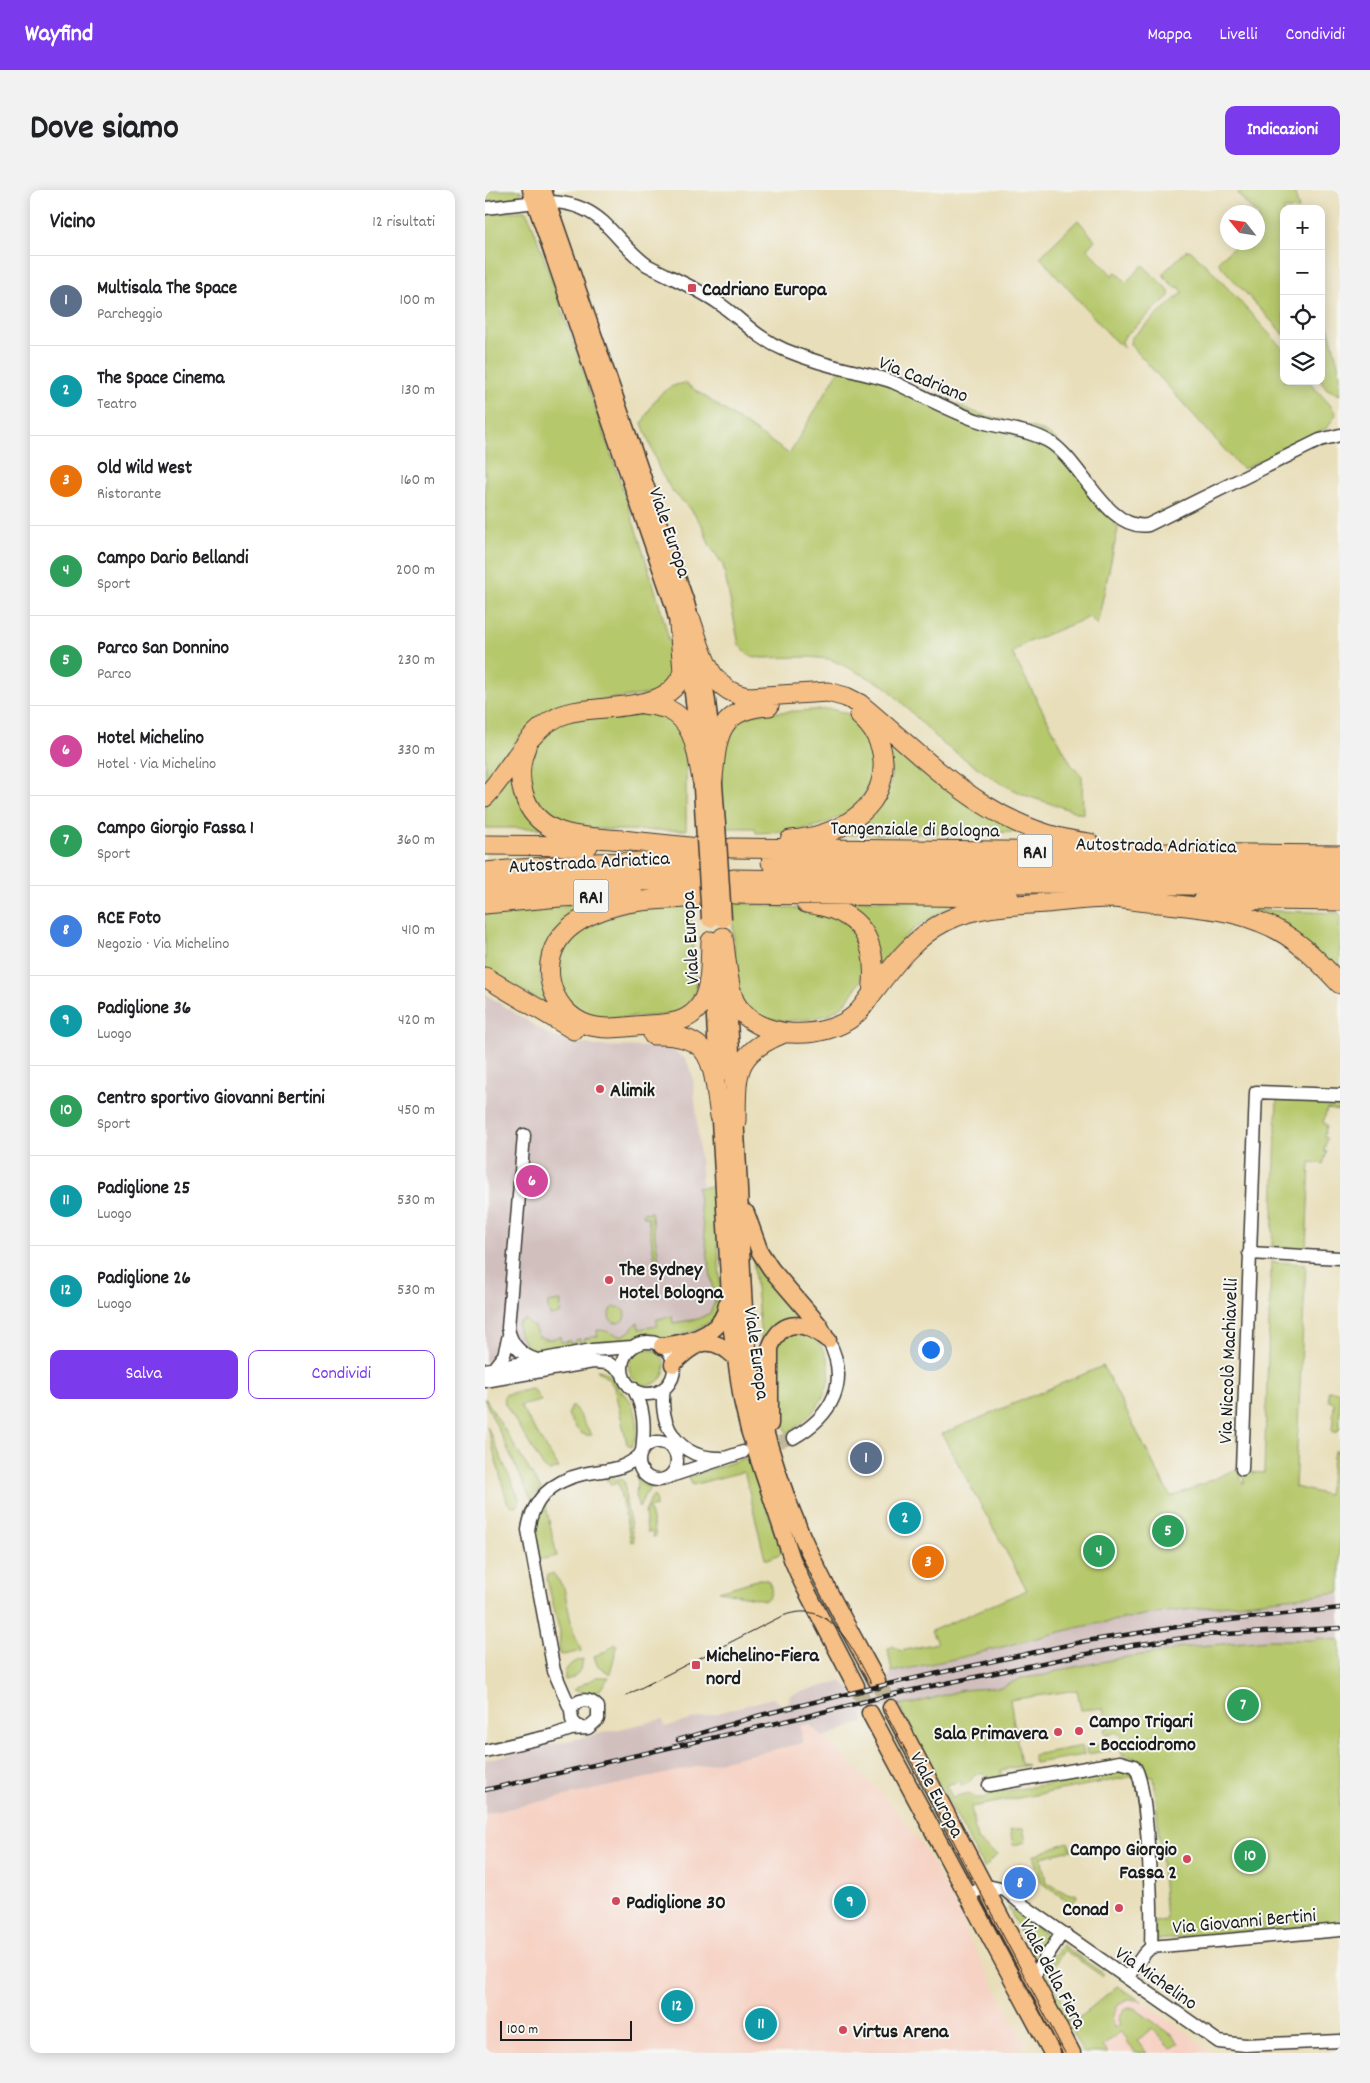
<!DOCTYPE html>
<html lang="it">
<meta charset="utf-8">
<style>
:root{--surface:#fff;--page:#f2f2f2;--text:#202124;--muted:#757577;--line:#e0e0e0;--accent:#7c3aed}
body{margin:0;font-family:Dekko,sans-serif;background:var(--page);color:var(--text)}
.controls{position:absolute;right:15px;top:15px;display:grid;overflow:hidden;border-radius:10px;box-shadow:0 2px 12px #0003}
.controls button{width:45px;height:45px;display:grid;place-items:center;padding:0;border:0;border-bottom:1px solid var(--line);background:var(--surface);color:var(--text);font:25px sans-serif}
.compass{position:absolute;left:735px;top:15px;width:45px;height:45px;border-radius:50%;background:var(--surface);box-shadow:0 2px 12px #0003;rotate:300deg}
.scale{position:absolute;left:15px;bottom:12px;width:132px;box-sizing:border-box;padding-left:5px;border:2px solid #1c1c1c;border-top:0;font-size:14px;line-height:18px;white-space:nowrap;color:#1c1c1c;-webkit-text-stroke:4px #f6f6f2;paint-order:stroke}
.you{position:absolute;left:445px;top:1159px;width:18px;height:18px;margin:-12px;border:4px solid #fff;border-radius:50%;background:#1a73e8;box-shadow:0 0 0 8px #1a73e833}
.badge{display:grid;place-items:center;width:32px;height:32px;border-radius:50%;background:var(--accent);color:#fff;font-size:16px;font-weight:700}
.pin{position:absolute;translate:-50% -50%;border:2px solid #fff;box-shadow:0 1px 5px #0006}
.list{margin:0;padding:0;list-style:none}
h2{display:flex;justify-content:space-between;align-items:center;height:65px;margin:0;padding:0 20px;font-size:21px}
h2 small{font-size:16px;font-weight:400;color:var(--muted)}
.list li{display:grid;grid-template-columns:32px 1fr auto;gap:15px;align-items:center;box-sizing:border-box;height:90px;padding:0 20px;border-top:1px solid var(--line)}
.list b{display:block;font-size:19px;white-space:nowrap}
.list p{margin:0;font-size:16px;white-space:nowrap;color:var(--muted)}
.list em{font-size:16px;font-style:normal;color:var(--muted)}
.actions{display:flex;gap:10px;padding:15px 20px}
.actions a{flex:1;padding:11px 0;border:1px solid var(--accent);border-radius:10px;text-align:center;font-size:18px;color:var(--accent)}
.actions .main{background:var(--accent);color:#fff}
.icon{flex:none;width:28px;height:28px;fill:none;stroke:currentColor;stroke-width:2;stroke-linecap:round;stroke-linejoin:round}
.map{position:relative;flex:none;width:855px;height:1863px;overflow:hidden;border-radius:10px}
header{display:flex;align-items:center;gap:30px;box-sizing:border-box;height:70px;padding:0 25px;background:var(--accent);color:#fff}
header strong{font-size:24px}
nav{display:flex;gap:28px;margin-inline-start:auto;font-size:18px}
.intro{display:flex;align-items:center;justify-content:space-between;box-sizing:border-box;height:120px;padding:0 30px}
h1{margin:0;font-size:35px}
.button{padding:12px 22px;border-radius:10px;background:var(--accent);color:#fff;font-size:18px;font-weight:700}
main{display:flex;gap:30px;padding:0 30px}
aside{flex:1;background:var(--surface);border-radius:10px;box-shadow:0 2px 12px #0003}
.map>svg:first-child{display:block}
.built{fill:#f6d2c4}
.industrial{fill:#d1bfbe}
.green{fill:#b6c86c;stroke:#697244}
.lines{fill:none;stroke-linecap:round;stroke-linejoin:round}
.minor-tunnel{stroke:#bfb79a;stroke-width:12;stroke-dasharray:12 6;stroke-linecap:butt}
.major-tunnel{stroke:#bfb79a;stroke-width:16;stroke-dasharray:16 8;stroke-linecap:butt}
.minor-casing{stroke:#3b3934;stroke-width:15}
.major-casing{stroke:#3b3934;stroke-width:19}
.highway-casing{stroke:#3b3934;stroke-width:21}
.minor{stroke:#fff;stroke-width:12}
.major{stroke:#f5bf86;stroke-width:16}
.highway{stroke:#f5bf86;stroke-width:19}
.tram{stroke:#1c1c1c;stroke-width:1}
.rail-casing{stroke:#1c1c1c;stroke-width:4.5}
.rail{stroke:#f6f6f2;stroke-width:2.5;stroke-dasharray:8;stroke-linecap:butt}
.major-bridge-casing{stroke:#3b3934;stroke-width:19;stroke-linecap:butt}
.major-bridge{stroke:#f5bf86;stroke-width:16}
.poi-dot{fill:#d1495b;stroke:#f6f6f2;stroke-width:2}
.labels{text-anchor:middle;stroke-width:4;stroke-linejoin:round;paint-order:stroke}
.shield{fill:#f6f6f2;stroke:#5d5d5c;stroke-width:1}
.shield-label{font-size:19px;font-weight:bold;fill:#1c1c1c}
.poi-label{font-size:20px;font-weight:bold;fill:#1c1c1c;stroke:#f6f6f2;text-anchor:start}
.street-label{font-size:20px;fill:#1c1c1c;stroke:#f6f6f2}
</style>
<header>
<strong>Wayfind</strong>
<nav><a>Mappa</a><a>Livelli</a><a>Condividi</a></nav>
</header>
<div class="intro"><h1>Dove siamo</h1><a class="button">Indicazioni</a></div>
<main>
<aside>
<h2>Vicino<small>12 risultati</small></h2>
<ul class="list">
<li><span class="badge" style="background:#5c6f8a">1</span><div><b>Multisala The Space</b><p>Parcheggio</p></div><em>100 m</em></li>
<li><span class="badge" style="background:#0f9aa8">2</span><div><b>The Space Cinema</b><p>Teatro</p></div><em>130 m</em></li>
<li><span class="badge" style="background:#e8710a">3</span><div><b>Old Wild West</b><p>Ristorante</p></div><em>160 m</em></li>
<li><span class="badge" style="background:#2e9e5b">4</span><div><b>Campo Dario Bellandi</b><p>Sport</p></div><em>200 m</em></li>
<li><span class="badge" style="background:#2e9e5b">5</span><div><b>Parco San Donnino</b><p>Parco</p></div><em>230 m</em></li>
<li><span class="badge" style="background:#d1479c">6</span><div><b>Hotel Michelino</b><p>Hotel · Via Michelino</p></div><em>330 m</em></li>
<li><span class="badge" style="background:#2e9e5b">7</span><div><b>Campo Giorgio Fassa 1</b><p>Sport</p></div><em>360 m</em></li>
<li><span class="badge" style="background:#3f7fe0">8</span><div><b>RCE Foto</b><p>Negozio · Via Michelino</p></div><em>410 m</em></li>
<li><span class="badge" style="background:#0f9aa8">9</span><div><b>Padiglione 36</b><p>Luogo</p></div><em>420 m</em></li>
<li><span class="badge" style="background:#2e9e5b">10</span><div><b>Centro sportivo Giovanni Bertini</b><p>Sport</p></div><em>450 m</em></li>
<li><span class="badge" style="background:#0f9aa8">11</span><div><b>Padiglione 25</b><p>Luogo</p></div><em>530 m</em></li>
<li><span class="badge" style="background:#0f9aa8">12</span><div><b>Padiglione 26</b><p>Luogo</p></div><em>530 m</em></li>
</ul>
<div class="actions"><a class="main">Salva</a><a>Condividi</a></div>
</aside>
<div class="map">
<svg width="855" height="1863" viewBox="0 0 855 1863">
<rect width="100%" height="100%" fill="#f6f6f2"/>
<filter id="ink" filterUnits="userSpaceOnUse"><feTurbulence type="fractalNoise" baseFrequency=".02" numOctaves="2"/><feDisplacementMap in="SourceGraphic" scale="10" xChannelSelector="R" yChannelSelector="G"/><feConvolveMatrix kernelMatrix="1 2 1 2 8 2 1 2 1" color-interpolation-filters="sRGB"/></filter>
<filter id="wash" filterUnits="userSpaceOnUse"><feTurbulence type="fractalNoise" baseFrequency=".0096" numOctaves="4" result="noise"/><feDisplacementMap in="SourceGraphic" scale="20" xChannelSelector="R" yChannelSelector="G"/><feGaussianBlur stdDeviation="1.12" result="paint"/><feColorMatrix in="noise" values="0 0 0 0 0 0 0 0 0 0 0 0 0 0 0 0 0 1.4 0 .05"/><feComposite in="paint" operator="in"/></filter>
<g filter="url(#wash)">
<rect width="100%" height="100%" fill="#e8deb9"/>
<path class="built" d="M324,1534L397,1604L436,1653L480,1734L478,1738L540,1853L529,1863H0V1624L318,1553L314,1536Z
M632,1796L702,1843L727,1863H598L584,1836Z"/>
<path class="industrial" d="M0,804L68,847L110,856L169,857L187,860L201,869L208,887L221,1037L230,1099L231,1117L217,1135L140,1145L0,1171Z
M855,1402V1464L820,1465L422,1525L414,1514L378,1524V1533L338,1547L324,1534L315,1536L318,1553L0,1624V1570L178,1529L180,1537L288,1508L297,1515L305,1513L304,1505L356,1491L365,1499L401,1490L407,1482L412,1480L474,1468L595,1437L664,1424Z"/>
<path class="green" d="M0,0H36V3L31,9L0,11Z
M756,0H809L814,19H799V145L734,74V70L754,53L772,52L774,28L772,22H769L753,4Z
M41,21L46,31C78,121 108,210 138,300C157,360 179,420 191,482L180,496L166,504L76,515L54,526L34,547L0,597V23Z
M593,30L610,50L602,59L627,85L631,82L641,92L658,75L684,101V106L639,147L637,152L639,158L629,150L555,67Z
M702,60L706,61L726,80L799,160V191H824C833,203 844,211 851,224L842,238L761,278H756L645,154L646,148L698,102L694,97H689L679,86V82Z
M836,108L855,182V205L842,199L836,191Z
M357,175L387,179L408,186L434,200L492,223L556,240L571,249L626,320L633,339L612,435L605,427L541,453L527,463L586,574L597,586L598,624L542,606L515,593L458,554L400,496L362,477L344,469L323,467L275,468L263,465L254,455L238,375L224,354L217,335L204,317L187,301L175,281L157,233C169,212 174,197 200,193L304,264Z
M160,519L197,535L201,553V640C172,640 92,643 69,630C49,618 46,609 45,587C45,579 42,567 45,560C61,521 125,523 160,519Z
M346,519C352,521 360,522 364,525C373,531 378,539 382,549C385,554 389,561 390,566C393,588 377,614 359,624C332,641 302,642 271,643L270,638H244L238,642L234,569L239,548L263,524Z
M397,542L539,642L351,645C370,631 408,612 406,584C405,570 400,556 397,542Z
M29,576L56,638H0V613Z
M350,710H484C445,725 416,742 394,780C385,739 390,730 350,710Z
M110,712L84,725L57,762L55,789L70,820L0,779V724Z
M247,712L340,721L363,734L373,751L380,776L375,792L359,815L343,825L326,829L299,831L277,827L262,818L251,800Z
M158,715H205L211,801L199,819L184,825L115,829L96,821L81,810L70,784L78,753L95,737Z
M765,720L855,723V785Z
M792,909L855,910V921L842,919L838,933L842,935L839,947L842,948L839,961L842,962L838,974L825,972L821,1059L787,1057Z
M230,996L236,1108V1115L228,1130L209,1141L182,1149L166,1144L156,1145L141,1152H114L100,1155L99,1149L113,1146L112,1140C130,1140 135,1155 151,1134L153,1133L154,1139L172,1136V1129L187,1126L188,1133L213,1129L225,1123L230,1112L212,998Z
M166,1022L174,1070L170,1071L163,1027H159L158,1023Z
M268,1068L319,1129H309L279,1176Z
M786,1072L821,1074L810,1297L843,1305L849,1261H855V1402L664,1424L595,1437L474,1468L407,1482L403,1459L408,1456L416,1461L452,1453L446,1441L542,1400L457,1244L618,1176L685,1306H689L749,1280H755L756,1290L759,1294L760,1282L779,1283Z
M76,1111L75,1124L65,1126L62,1113Z
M124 1125a8 8 0 1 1 16 0a8 8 0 1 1-16 0Z
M41,1129L46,1136L48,1135L53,1146C61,1150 66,1150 75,1146L76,1152L85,1151L86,1154L90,1153V1150L95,1149L96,1156L48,1163L38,1157L40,1154L33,1141V1133Z
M319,1141C365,1169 341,1222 302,1243L297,1228V1203L291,1179V1157L303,1142Z
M144 1177a18 18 0 1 1 36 0a18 18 0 1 1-36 0Z
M112,1180C125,1181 128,1190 135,1200C138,1204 143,1207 146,1212C154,1225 154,1244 146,1257L142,1254L129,1197L124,1190Z
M46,1199L50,1201L56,1211L35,1216L74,1278L65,1281L59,1278L20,1214L19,1206L22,1204Z
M843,1201L855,1202V1239H853V1242H847L849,1213L844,1211Z
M0,1208L56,1299L46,1309L0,1211Z
M86,1217H89L107,1245C94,1248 89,1234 83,1225Z
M2,1236L34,1308V1313L31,1316L25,1315L22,1312Z
M263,1267L297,1363L282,1369H280L260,1284L257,1282L207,1295L204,1287Z
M127,1286L128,1289H136L140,1293L141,1312L149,1351L146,1352L133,1293L126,1295L124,1291L121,1290V1287Z
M152,1288L158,1295L167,1297L159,1306L154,1318L151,1309Z
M167,1306L170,1307L171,1316L164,1318L171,1346L168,1347L167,1342H162L160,1323Z
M60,1312L72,1366L53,1370C49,1345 47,1335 60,1312Z
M68,1383L79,1398L88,1441L97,1461L78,1465L74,1464L75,1442L62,1390L63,1385Z
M275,1389L282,1390L287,1397L285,1406L280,1410L234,1401Z
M833,1448L855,1450V1733L671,1750L669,1732L681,1730L669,1587H663C658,1574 652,1566 637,1565L634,1552L638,1547L631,1542L621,1546L619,1539L625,1537L623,1528H620L618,1518L596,1520L592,1500L525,1510L536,1574L543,1575L516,1580L517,1587L509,1589C482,1575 494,1591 477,1596L475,1591L461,1595L467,1607L484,1603L491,1608H500L509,1600L520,1598L521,1601L636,1582V1576H639L650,1586L486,1617L492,1650L512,1665L499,1678L416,1522L417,1519L414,1514H427L477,1500L518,1497L536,1488L561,1485L574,1480L642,1467L686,1461L691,1458L783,1450H831Z
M130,1454L132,1456L125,1484L112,1475L109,1466L120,1462Z
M98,1469C97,1479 91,1489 80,1490C78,1478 87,1471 98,1469Z
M111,1487H124L114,1501L102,1504L88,1500Z
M630,1552L631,1559L603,1564L601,1557Z
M597,1556L599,1565L550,1573L548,1565Z
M538,1638L541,1652L528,1655L525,1640Z
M583,1652L587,1660L556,1667L561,1692L584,1705L591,1704L592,1707L587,1714L557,1693L548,1666Z
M523,1717L564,1746L550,1769L548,1768Z
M577,1755L619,1784L617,1786L579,1760L563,1785L581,1818L589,1828L582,1833L558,1785V1781Z
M632,1796L657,1811L645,1809L633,1815L627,1828L630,1838L636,1834L634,1829C637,1821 641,1817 649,1818L687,1845L694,1853L686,1859L667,1838L652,1851L662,1863H650L642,1851V1848L635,1842L618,1856L623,1863H598L584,1836Z"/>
</g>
<g filter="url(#ink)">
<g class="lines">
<path class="minor-tunnel" d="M277,1257L308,1248"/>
<path class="major-tunnel" d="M392,1491L406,1518
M371,1496L385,1523"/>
<defs>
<path id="minor" d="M0,18C42,14 84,1 118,32C133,46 145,63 162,75C186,88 210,97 232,112C257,129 271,148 300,160C322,169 345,176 368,181C382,185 396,187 408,192C437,205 464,221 494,231C517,239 542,239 563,251C596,269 621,342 663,335L835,250L855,245
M39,945L23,1138C26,1155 36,1165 52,1170
M764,1063L855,1068
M137 1178a26 26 0 1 1 52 0a26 26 0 1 1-52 0Z
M8,1179L19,1165L24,1145
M0,1180L107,1160L147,1157
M0,1191L108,1172L123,1173L137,1182
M148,1198C160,1219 160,1237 157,1261
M179,1198C173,1237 195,1269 236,1268
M308,1248C347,1226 366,1192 343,1150
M154 1271a19 19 0 1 1 38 0a19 19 0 1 1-38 0Z
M757,1279L771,902L855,905
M186,1286L258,1262
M97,1538L91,1535L87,1530L86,1520L69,1481L43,1340C47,1310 67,1291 98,1284C121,1279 136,1282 155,1265
M0,1561L69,1545L86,1539L103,1538L113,1529V1517C104,1507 92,1508 86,1520
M504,1595L635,1572L649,1576C664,1592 667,1728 666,1757
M483,1705L502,1696L520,1700L539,1716L734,1852L760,1855L855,1851
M548,1787L577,1743
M642,1788L659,1764L666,1757L855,1740"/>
<path id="major" d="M46,0L189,416L207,494L214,556
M58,0L201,413L209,443
M214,467C227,522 227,578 232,634
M216,581L219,633
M228,788L233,886
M242,799C246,865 251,932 254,999C257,1069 256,1141 272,1210C283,1256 298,1302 317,1346C339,1396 366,1443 392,1491
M234,913L247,1141L257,1210L264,1240L307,1369L317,1392L371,1496
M261,1023L275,1062L286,1079L334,1135L339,1144
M177,1156C203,1153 239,1145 242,1114
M188,1174C210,1152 225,1143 250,1167
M285,1234V1158C297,1126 321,1132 343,1150
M406,1518L587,1863
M385,1523L567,1863"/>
<path id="highway" d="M206,430C217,462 224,502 264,507L343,502L361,507L375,514C446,573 507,642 604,653
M158,514C166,515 174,516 182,519C210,530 212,564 217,590
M41,557C35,571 34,588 38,602C52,650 98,646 137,650C162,653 188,655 213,658
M228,589C232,545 233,519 284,516
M0,607C26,580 44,534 83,523C117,514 187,524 198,481L194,434
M305,650C349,647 401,622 398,571C397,553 388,537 374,525
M0,655L103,656
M246,658L855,665
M286,672L855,679
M0,682L106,673L209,671
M248,689L855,697
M0,700L92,692L210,690
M250,704L524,707
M212,707C186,710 159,708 133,715C115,720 96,727 82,740C51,769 63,821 103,835C121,841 144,836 163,835C184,834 204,833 216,814C227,796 225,770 226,751
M719,709L855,711
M321,713C377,720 394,750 387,804
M0,714L75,707L148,704
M238,747C241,764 243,801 251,814C272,851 341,851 370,825C377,819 381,812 386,805C408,776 429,747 461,731C492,716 528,715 561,713C583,711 604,708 626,708C642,709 659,712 675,713C709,717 743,719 775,732C808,744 832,769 855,794
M0,787L89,840
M168,845C231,843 227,876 235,926
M251,931C252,882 248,864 299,843"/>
</defs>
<use href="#minor" class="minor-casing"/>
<use href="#major" class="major-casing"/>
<use href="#highway" class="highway-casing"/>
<use href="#minor" class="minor"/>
<use href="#major" class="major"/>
<use href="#highway" class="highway"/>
<path class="tram" d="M140,1506L293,1428C345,1404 366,1456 386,1493
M399,1519L580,1863"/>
<defs>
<path id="rail" d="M193,1550L276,1525L403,1494L601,1451L718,1433L855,1418
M0,1600L318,1527L409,1504L591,1466L648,1455L720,1445L855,1438"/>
</defs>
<use href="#rail" class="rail-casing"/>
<use href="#rail" class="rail"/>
<defs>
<path id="major-bridge" d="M219,633L225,729
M232,634L238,729"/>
</defs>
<use href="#major-bridge" class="major-bridge-casing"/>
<use href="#major-bridge" class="major-bridge"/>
</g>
</g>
<g class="poi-dot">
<rect x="202" y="93" width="10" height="10" rx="2.5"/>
<circle cx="115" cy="899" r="5"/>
<circle cx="124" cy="1090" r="5"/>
<rect x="206" y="1470" width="10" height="10" rx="2.5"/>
<circle cx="594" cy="1541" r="5"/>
<circle cx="573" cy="1542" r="5"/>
<circle cx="702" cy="1669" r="5"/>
<circle cx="131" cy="1711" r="5"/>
<circle cx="634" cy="1718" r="5"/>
<circle cx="358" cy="1840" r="5"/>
</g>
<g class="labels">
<g class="shield">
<rect x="532.5" y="644.5" width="35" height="33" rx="4"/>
<rect x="88.5" y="689.5" width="35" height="33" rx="4"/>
</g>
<g class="shield-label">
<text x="550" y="668">RA1</text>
<text x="106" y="713">RA1</text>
</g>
<g class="poi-label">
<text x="217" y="105">Cadriano Europa</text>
<text x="125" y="906">Alimik</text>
<text x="134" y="1085">The Sydney<tspan x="134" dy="23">Hotel Bologna</tspan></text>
<text x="221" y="1471">Michelino-Fiera<tspan x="221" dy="23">nord</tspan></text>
<text x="604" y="1537">Campo Trigari<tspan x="604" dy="23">- Bocciodromo</tspan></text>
<text x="563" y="1549" text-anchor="end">Sala Primavera</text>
<text x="692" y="1665" text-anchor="end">Campo Giorgio<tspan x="692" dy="23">Fassa 2</tspan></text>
<text x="141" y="1718">Padiglione 30</text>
<text x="624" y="1725" text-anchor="end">Conad</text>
<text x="368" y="1847">Virtus Arena</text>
</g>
<g class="street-label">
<text transform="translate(439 188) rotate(22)" y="7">Via Cadriano</text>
<text transform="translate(186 342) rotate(71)" y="7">Viale Europa</text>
<text transform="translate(430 638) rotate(1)" y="7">Tangenziale di Bologna</text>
<text transform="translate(671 654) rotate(1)" y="7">Autostrada Adriatica</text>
<text transform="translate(104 671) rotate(-3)" y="7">Autostrada Adriatica</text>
<text transform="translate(204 748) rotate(-93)" y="7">Viale Europa</text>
<text transform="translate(273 1163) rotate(82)" y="7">Viale Europa</text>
<text transform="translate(742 1171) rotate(-88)" y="7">Via Niccolò Machiavelli</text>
<text transform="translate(453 1604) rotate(62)" y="7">Viale Europa</text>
<text transform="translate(759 1730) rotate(-5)" y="7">Via Giovanni Bertini</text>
<text transform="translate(569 1783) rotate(62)" y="7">Viale della Fiera</text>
<text transform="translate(672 1787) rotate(35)" y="7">Via Michelino</text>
</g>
</g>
</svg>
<div class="controls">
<button>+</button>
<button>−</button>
<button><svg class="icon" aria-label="locate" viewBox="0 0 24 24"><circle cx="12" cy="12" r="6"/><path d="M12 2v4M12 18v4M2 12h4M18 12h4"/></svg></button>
<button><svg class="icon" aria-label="layers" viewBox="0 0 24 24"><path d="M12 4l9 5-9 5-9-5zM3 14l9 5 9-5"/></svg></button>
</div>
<svg class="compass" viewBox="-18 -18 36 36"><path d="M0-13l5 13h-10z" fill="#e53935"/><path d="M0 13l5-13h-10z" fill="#757577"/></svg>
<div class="scale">100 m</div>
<div class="you"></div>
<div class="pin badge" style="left:381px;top:1268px;background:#5c6f8a">1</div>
<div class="pin badge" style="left:420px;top:1328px;background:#0f9aa8">2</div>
<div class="pin badge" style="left:443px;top:1372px;background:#e8710a">3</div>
<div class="pin badge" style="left:614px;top:1361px;background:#2e9e5b">4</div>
<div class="pin badge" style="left:683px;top:1341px;background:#2e9e5b">5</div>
<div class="pin badge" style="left:47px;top:991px;background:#d1479c">6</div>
<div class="pin badge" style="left:758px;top:1515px;background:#2e9e5b">7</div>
<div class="pin badge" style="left:535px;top:1693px;background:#3f7fe0">8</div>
<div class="pin badge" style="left:365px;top:1712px;background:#0f9aa8">9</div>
<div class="pin badge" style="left:765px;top:1666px;background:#2e9e5b">10</div>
<div class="pin badge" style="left:276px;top:1834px;background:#0f9aa8">11</div>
<div class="pin badge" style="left:192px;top:1816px;background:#0f9aa8">12</div>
</div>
</main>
